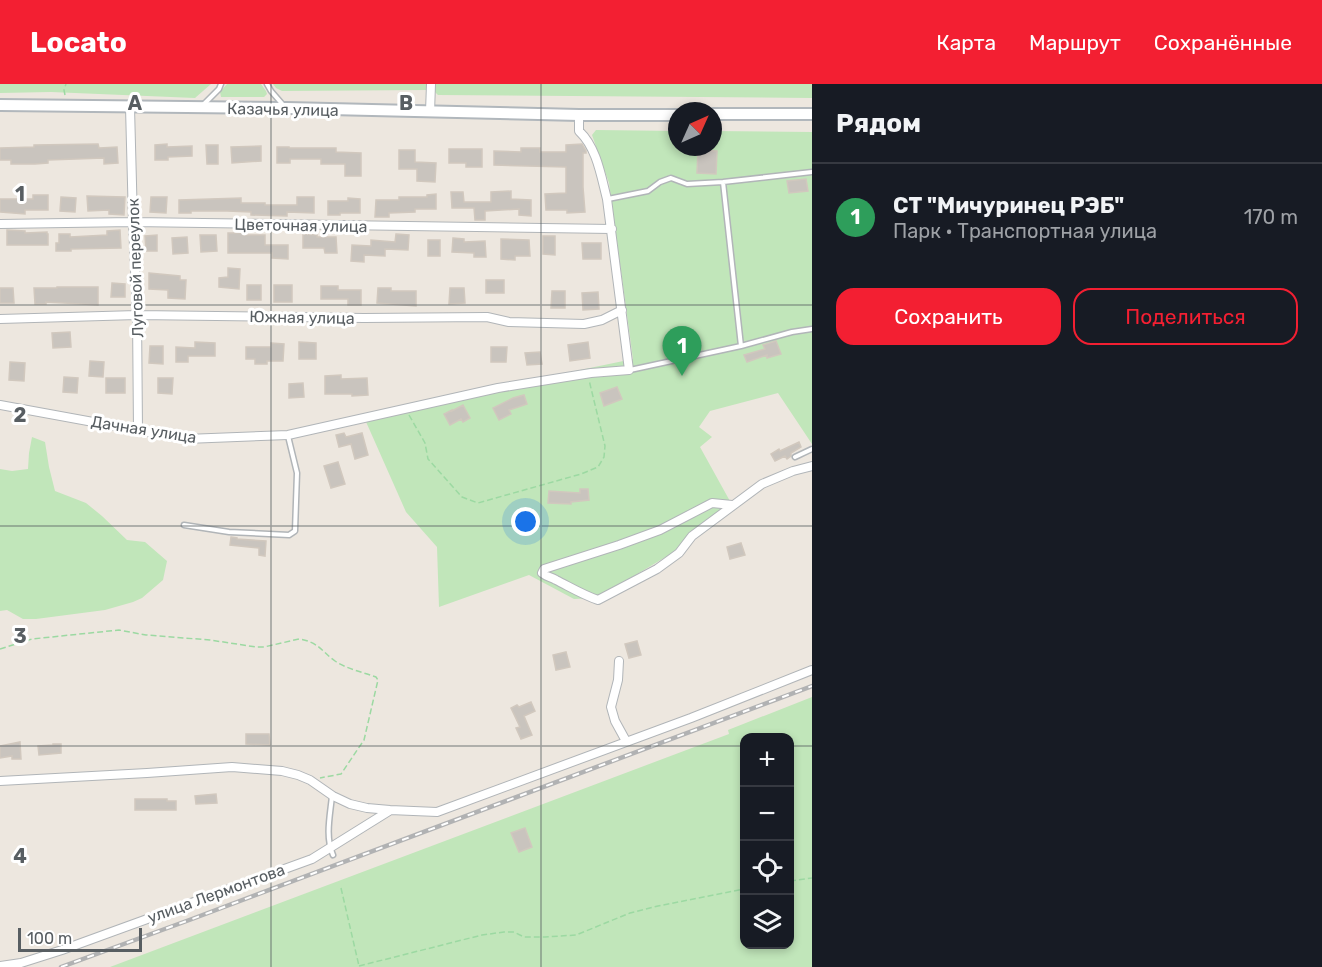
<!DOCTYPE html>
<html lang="ru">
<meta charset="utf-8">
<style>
:root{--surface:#171b24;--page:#20242c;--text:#f1f3f6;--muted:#9ea1a6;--line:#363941;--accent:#f31f32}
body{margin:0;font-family:Rubik,sans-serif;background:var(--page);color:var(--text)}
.controls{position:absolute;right:18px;bottom:18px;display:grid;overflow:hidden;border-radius:12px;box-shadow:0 3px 9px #0003}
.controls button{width:54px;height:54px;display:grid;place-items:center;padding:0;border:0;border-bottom:2px solid var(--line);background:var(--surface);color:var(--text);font:30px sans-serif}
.compass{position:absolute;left:668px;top:18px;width:54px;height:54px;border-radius:50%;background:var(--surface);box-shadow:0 3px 9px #0003;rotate:45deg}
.scale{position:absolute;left:18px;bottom:15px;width:124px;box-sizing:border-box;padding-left:6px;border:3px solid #585e62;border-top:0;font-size:16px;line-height:21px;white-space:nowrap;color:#585e62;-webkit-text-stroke:4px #fff;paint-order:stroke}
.you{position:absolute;left:526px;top:438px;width:21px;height:21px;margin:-15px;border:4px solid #fff;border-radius:50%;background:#1a73e8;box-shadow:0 0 0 9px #1a73e833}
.badge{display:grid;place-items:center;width:39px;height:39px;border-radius:50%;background:var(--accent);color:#fff;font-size:20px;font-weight:700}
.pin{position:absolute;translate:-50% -50px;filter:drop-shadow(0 2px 3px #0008)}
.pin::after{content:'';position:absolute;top:32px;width:21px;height:18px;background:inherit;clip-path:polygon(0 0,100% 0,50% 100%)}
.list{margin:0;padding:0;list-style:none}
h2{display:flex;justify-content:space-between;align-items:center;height:78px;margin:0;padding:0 24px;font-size:26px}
h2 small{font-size:20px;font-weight:400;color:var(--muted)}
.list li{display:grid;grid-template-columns:39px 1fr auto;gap:18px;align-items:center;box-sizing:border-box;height:108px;padding:0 24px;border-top:2px solid var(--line)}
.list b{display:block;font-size:22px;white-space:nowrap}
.list p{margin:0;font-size:20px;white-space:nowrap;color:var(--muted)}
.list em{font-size:20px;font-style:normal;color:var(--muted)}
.actions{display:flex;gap:12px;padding:18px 24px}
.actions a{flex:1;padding:14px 0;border:2px solid var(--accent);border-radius:18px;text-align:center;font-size:21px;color:var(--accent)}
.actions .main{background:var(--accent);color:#fff}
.icon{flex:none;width:33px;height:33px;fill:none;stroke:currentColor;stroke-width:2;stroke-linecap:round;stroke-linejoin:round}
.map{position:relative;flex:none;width:812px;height:883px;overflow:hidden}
header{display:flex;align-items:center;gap:36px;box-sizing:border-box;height:84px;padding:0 30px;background:var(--accent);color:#fff}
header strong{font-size:28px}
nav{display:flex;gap:33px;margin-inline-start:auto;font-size:21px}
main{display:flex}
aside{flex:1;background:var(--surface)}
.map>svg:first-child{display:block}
.green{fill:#c1e6ba;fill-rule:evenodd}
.building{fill:#c9c4be;stroke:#d1c8be;stroke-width:1.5}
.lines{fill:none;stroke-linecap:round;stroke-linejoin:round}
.lane-casing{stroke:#b1b5b8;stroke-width:7}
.street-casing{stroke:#b1b5b8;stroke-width:10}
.secondary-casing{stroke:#b1b7bc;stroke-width:14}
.path{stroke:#9cd9a2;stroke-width:1.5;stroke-dasharray:6 3;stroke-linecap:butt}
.lane{stroke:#fff;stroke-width:4}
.street{stroke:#fff;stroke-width:8}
.secondary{stroke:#fff;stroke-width:10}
.rail-casing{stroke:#b1b2b3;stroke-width:4.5}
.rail{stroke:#fff;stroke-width:2;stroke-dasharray:7;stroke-linecap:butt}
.grid{fill:none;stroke:#585e62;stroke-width:1.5;stroke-opacity:0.55}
.labels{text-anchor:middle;stroke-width:6;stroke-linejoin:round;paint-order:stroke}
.street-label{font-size:16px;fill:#585e62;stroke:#fff}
.grid-label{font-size:20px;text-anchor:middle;font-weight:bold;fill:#585e62;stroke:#fff;stroke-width:6;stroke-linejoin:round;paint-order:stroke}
</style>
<header>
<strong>Locato</strong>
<nav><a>Карта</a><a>Маршрут</a><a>Сохранённые</a></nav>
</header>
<main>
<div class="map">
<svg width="812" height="883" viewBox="0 0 812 883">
<rect width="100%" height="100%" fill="#ede7df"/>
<path class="green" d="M0,0H211L195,14L51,8L0,9Z
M227,0H261L266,7L267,10L264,13H221L220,8Z
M273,0H427L428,6L282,7L276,4Z
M434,0H812V14L438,11L433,6Z
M596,46L677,47V63H713V47L812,48V360L778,309L710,327L699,343L712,353L700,363L731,419L691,448L674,468L597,514L574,515L529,491L439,523L437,463L406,428L363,331L633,275L609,99L592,51Z
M32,353L45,358L49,383L55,407L86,419L102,432L127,456L145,458L167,477L163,496L142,514L133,518L105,526L36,535H23L7,526L0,527V385L12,387L28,385L29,369Z
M812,613V883H110L729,650L728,646ZM744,654H790V860H744Z"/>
<path class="building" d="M98,60L99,64L117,63L118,79L104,80V74L48,76V79L35,80H11V76H0V64L34,63V61Z
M167,60V63L192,62V72L168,73V76H155V61Z
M582,60L586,67V69H583V103L585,128L567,129V126H546L545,110L566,109V83L494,81V67L521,68V64H540V68H566V61Z
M206,61H218V80H207Z
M261,62V77L232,79L231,63Z
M277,63H289V64H336V68L361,69V92H345V80H321V75H290V79H277Z
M449,65H482V83H466V79H449Z
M399,66H415V78L436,79L435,98L417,97V85H399Z
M698,66L717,67L716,90L697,89Z
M806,95L808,107L789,109L787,97Z
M511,107V115L531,116V132L519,131V125L485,127V136H475L474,124H452L451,108H463L464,118H491V108Z
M436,110V125H415V128L389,129V133H375L376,116H399V113H427V111Z
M33,111H48V126H25V130L0,128V115H33Z
M87,112L125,113L124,131L109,130V126L88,127Z
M61,113L76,114L75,128L60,127Z
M151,113H167L166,129L150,128Z
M297,113H314V129L287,128V132L251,131V128L227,127H191V129H179V116L241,114V119H265V121H297Z
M348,114L360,115V129H340V131H328V117H348Z
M7,146L25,147V149L47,148V150H48V161H7Z
M120,146L121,164L71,165V167H56V159H59V150H70V153L107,151V147Z
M228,149H243V151H265V161H288V175L272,174V169H228Z
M303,150L317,151V153H336L337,169H325L324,164H303Z
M396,150L409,151L408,166L385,165V172L364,171V178L351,177L352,161L371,162V156L395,158Z
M157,151V167H146L145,152Z
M200,151H216L217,167L201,168Z
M543,152H555V171L543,170Z
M187,153L188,169L173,170L172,154Z
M453,154L464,155V158L485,157L486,173H474V169L452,168Z
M501,155L529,156L530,172H515V176L501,175Z
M428,156H440V172H428Z
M582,159H601V175H583Z
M228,184L240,185L239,205L219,203V194L228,193Z
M149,189L180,192V196H186L185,215L168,214V206L149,205Z
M486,196H504V209H486Z
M112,199L125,200V213H111Z
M247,201H261V216H247Z
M274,201H292V218H274Z
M321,202H338V206H361V221H348V215H321Z
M57,203H98V221L46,218V220H35L34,204H57Z
M0,204H13L14,219H0Z
M378,204H391V207H416V222L377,219Z
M450,204H464L465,219L449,220Z
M552,207H565V224H551Z
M598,208L599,225L583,226L582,209Z
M70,248L71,263L53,264L52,249Z
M776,257L781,270L767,274V271L747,278L744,271L765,265L763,261Z
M195,258L215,259V272H188V278H176V263L195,264Z
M299,258L316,259V275H299Z
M588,258L590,274L570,277L568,261Z
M271,259L284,260L283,277H267V280H255V275H246V263H271Z
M150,262H163V280L149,279Z
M491,263H507L506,278H491Z
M540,268L542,280L527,281L525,269Z
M90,277L104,278L103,293L89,292Z
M10,278L25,279L24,297L9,296Z
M341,291V295L367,294L368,311L352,312V310H325V292Z
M64,293L78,294L77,309L63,308Z
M106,294H125V309H106Z
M158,294H173L172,310L158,309Z
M303,299L304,313L289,314V300Z
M617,303L622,315L604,322L600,309Z
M524,311L527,320L509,326L511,330L499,336L493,324L513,314Z
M463,321L470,334L463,338L461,335L450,341L444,330L452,326V327Z
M344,349L346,353L362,349L368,371L355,375L351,360L339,363L336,351Z
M799,358L801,363L791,369V372L787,375L785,372L775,377L771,370L779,365L780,367Z
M338,378L345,400L331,404L324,382Z
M580,405H588L589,416L571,418V420L548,419L549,407L580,409Z
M231,453L237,454V455L266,457L265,472L259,471V464L230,461Z
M741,459L745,471L730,475L727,463Z
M637,557L641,571L629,574L625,560Z
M566,568L570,583L556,586L553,571Z
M531,618L535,627L524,632L532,651L521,655L516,644L520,643L511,624L517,621L519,623Z
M246,650H269L270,661L246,660Z
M20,658L21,675H12V672L0,674V662Z
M53,660H61V669L39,671L38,662L53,661Z
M216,710L217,719L196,720L195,712Z
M135,715H167V717H176V726H135Z
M525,744L532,763L519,768L511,749Z"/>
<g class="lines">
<defs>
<path id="lane" d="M267,0L271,7L284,22
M204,20L219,5L221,0
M723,98L741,262
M608,115L648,107L660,98L671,94L687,100L723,98L812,88
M630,286L741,262L792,248L812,245
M795,373L812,365
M184,441L229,448L289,451L295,447L297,389L288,352
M332,712C330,732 325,753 333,771"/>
<path id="street" d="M130,23L133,138L137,231L138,346
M430,28L431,0
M0,140L133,138L612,145
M0,235L137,231L364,234L487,233L509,238L584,240L602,236L622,226
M0,321L186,355L288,351L498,304L591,289L629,286L607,115C601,92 597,64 579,47V31
M732,421L712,419L660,446L619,461L544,485L542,489C547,493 551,493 556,496C570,503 583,511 598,516L657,485L679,469L692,452L762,400L793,387L812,382
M619,577L618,596L611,623L615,637L626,657
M0,697L147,689L232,683L282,687L298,691L310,696L333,712L350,720L367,724L390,726L437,728L691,634L812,586
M0,882L21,879L62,866L312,775L389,727"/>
<path id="secondary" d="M0,21L287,24L579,31H677
M713,30H812"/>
</defs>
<use href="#lane" class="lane-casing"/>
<use href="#street" class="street-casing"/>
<use href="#secondary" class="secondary-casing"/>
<path class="path" d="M65,11L64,6L66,0
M409,331L425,359L428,375L462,413L478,419L581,390L598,383L604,373L605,362L589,296
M0,565L32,555L119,546L146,551L210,556L256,563H264L299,555C319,558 322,568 335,577C347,585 362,588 376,593L378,596L364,656L341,690L320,694
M790,797L812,794
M341,804L359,882
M359,882L482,851L504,848H514L524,853H545L576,851L630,829L658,822L744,805"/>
<use href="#lane" class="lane"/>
<use href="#street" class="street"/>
<use href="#secondary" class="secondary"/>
<defs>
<path id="rail" d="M61,883L192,835L812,602"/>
</defs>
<use href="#rail" class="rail-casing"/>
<use href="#rail" class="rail"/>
</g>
<path class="grid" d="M271,0V883M541,0V883M0,221H812M0,442H812M0,662H744M790,662H812"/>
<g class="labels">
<g class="street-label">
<text transform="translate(283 25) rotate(1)" y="6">Казачья улица</text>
<text transform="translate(301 141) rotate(1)" y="6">Цветочная улица</text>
<text transform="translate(135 184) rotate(-92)" y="6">Луговой переулок</text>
<text transform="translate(302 233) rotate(1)" y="6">Южная улица</text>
<text transform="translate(144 345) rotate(9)" y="6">Дачная улица</text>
<text transform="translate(216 809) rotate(-20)" y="6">улица Лермонтова</text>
</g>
</g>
<g class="grid-label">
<text x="135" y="26">A</text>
<text x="406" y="26">B</text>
<text x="20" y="117">1</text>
<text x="20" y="338">2</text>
<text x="20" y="559">3</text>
<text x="20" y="779">4</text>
</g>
</svg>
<div class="controls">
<button>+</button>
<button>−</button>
<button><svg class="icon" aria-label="locate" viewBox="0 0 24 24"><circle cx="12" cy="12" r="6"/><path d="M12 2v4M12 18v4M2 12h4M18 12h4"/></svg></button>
<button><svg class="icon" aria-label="layers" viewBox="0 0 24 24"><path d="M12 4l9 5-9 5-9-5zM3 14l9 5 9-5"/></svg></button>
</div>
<svg class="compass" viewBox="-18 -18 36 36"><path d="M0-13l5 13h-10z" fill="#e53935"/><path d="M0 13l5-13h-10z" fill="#9ea1a6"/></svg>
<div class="scale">100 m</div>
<div class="you"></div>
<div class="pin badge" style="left:682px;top:292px;background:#2e9e5b">1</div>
</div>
<aside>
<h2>Рядом<small></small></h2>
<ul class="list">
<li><span class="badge" style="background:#2e9e5b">1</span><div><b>СТ &quot;Мичуринец РЭБ&quot;</b><p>Парк · Транспортная улица</p></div><em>170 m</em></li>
</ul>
<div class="actions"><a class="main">Сохранить</a><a>Поделиться</a></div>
</aside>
</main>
